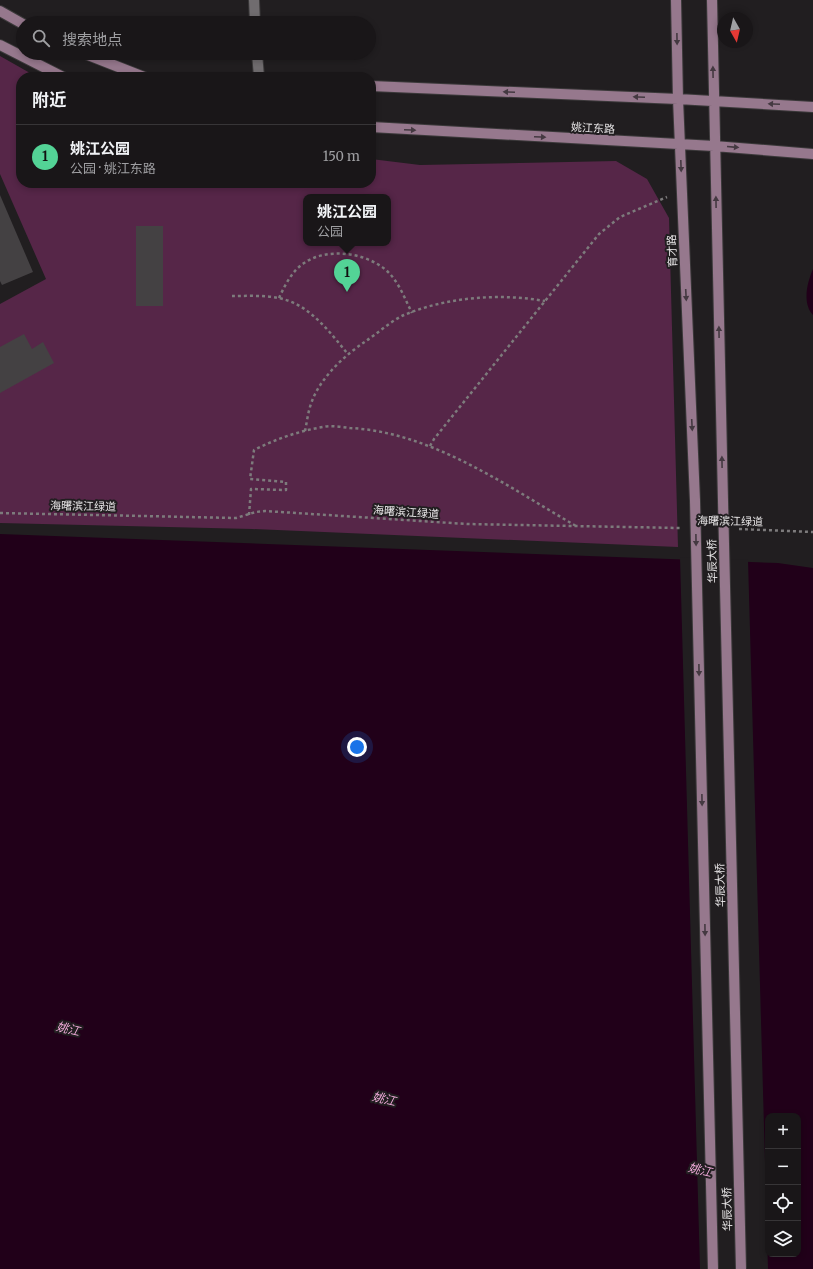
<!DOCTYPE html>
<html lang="zh">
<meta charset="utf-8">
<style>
:root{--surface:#191618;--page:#262325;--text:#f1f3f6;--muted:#9f9fa2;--line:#373537;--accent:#53d396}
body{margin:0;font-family:Merriweather,"Noto Sans SC",serif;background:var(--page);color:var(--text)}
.controls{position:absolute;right:12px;bottom:12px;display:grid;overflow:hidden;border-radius:8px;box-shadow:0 2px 6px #0003}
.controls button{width:36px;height:36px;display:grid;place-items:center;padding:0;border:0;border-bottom:1px solid var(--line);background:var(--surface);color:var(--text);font:20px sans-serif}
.compass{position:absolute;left:717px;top:12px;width:36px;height:36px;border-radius:50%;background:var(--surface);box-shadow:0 2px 6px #0003;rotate:172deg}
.you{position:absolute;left:357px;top:747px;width:14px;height:14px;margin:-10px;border:3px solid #fff;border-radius:50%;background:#1a73e8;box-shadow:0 0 0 6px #1a73e833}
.badge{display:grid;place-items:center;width:26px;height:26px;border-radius:50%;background:var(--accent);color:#111;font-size:13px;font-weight:700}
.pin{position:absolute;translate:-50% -33px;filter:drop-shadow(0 1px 2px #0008)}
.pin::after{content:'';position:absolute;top:21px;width:14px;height:12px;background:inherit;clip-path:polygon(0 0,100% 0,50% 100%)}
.popup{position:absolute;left:303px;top:194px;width:88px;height:52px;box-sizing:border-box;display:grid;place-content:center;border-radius:8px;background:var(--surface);filter:drop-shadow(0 1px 3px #0005);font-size:13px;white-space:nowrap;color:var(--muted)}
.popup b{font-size:15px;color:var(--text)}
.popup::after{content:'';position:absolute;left:50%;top:100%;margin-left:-8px;border:8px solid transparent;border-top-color:var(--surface)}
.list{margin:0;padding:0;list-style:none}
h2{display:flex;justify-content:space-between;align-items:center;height:52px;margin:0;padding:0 16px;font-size:17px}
h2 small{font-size:13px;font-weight:400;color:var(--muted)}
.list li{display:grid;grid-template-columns:26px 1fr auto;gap:12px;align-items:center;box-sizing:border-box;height:64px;padding:0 16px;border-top:1px solid var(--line)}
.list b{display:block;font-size:15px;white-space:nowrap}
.list p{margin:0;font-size:13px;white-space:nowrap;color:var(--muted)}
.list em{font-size:13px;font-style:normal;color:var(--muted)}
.icon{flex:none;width:22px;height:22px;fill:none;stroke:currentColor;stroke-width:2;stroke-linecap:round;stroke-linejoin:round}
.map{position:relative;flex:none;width:813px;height:1269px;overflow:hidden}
.search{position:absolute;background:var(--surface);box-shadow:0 2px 6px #0003;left:16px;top:16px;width:360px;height:44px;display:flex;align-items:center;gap:10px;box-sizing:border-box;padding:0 14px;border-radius:22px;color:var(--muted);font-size:15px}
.panel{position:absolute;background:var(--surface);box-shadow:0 2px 6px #0003;left:16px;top:72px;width:360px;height:116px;border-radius:16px}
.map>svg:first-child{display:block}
.green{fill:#562648;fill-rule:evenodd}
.water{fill:#210019;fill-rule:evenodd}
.pier{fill:#211e20}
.building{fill:#444143}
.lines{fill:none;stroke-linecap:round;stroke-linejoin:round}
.tertiary-casing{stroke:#3b393a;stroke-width:12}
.secondary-casing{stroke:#3b393a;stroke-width:12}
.path{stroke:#7d7b7c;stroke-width:2.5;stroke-dasharray:3 3;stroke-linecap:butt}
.tertiary{stroke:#706c6f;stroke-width:10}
.secondary{stroke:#96788d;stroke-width:10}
.secondary-bridge-casing{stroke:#3b393a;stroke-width:12;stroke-linecap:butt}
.secondary-bridge{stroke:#96788d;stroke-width:10}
.oneway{fill:#443941}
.labels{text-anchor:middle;stroke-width:4;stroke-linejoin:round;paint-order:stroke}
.street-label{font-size:11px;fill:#e8e6e7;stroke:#211e20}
.water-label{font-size:12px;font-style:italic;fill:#f5aede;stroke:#211e20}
</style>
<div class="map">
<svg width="813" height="1269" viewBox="0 0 813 1269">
<rect width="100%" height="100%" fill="#211e20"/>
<path class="green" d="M0,56L37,77H21V183H371V159L420,165L616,161L647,179L669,218L678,547L252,529L0,523V304L46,279L0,174ZM306,197H388V243H306Z"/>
<path class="water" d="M813,269V315C802,303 807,283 813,269Z
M0,534L778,563L813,568V1269H0ZM768,1116H798V1254H768Z"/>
<path class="pier" d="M680,557L748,560L768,1269H700Z"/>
<path class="building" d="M0,195L33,272L2,285L0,281Z
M136,226H163V306H136Z
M24,334L32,349L43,342L54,363L0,393V347Z"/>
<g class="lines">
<defs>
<path id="tertiary" d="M254,0L255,23
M257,53L259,77"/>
<path id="secondary" d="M676,0L678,99L695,501
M712,0L723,501
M0,11L23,24
M0,45L63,77
M83,53L144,77
M371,86L678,99L813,107
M371,127L714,146L813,154"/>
</defs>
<use href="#tertiary" class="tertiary-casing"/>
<use href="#secondary" class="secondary-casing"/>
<path class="path" d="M232,296C247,296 264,295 278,298C308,303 329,331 347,353
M279,298C285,285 292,271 304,263C326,248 361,252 382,267C397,277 404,297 412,313
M305,431C307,422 308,411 312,401C321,377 345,355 366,341C378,333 391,321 404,315C447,297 499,293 545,301
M430,446L434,439L599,234L620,217L667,197
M0,513L236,518L256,512L265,511L467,524L680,528
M249,515L251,489L286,490V482L250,479L254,450C276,439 299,431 323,427C331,425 341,427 350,428C431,432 507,486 576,526
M739,529L813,532"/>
<use href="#tertiary" class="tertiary"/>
<use href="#secondary" class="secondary"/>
<defs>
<path id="secondary-bridge" d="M695,501L713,1269
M723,501L741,1269"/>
</defs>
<use href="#secondary-bridge" class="secondary-bridge-casing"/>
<use href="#secondary-bridge" class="secondary-bridge"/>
</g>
<defs><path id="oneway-solid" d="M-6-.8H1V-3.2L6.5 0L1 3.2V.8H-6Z"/></defs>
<g class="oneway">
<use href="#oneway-solid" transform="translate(677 39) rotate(89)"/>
<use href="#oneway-solid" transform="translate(713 72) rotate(-91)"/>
<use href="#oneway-solid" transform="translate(509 92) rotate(-178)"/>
<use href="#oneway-solid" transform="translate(639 97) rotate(-178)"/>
<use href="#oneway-solid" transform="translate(774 104) rotate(-177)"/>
<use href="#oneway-solid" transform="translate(410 130) rotate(3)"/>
<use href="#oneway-solid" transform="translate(540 137) rotate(3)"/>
<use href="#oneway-solid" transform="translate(733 147) rotate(5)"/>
<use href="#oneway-solid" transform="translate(681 166) rotate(88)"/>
<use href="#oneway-solid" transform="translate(716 202) rotate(-91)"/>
<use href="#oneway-solid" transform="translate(686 295) rotate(87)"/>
<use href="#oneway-solid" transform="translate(719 332) rotate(-91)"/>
<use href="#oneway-solid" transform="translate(692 425) rotate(87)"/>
<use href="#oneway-solid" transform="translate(722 462) rotate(-91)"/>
<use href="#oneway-solid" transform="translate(696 540) rotate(89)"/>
<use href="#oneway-solid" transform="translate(699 670) rotate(89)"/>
<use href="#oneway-solid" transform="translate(702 800) rotate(89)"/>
<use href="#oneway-solid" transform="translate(705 930) rotate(89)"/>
</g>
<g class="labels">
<g class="street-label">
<text transform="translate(593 128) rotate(3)" y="4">姚江东路</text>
<text transform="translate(672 251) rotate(-93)" y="4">育才路</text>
<text transform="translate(83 506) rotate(1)" y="4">海曙滨江绿道</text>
<text transform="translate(406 512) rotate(4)" y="4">海曙滨江绿道</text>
<text transform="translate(730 521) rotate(1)" y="4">海曙滨江绿道</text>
<text transform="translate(712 561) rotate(-91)" y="4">华辰大桥</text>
<text transform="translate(720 885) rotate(-91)" y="4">华辰大桥</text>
<text transform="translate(727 1209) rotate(-91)" y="4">华辰大桥</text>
</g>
<g class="water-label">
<text transform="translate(68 1029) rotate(13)" y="4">姚江</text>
<text transform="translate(384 1099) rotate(13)" y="4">姚江</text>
<text transform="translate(700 1170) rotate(13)" y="4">姚江</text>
</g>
</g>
</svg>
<div class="controls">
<button>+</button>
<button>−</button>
<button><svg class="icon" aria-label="locate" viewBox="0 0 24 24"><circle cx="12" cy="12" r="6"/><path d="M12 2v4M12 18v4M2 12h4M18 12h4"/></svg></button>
<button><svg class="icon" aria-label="layers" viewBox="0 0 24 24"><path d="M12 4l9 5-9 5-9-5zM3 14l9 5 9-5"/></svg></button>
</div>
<svg class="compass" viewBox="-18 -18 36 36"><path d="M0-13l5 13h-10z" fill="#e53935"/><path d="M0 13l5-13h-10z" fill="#9f9fa2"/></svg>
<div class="you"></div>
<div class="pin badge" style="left:347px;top:292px">1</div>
<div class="popup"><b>姚江公园</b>公园</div>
<div class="search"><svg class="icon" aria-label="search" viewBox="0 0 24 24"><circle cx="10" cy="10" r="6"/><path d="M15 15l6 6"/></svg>搜索地点</div>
<section class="panel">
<h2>附近<small></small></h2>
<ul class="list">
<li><span class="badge">1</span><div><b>姚江公园</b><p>公园 · 姚江东路</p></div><em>150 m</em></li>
</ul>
</section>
</div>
